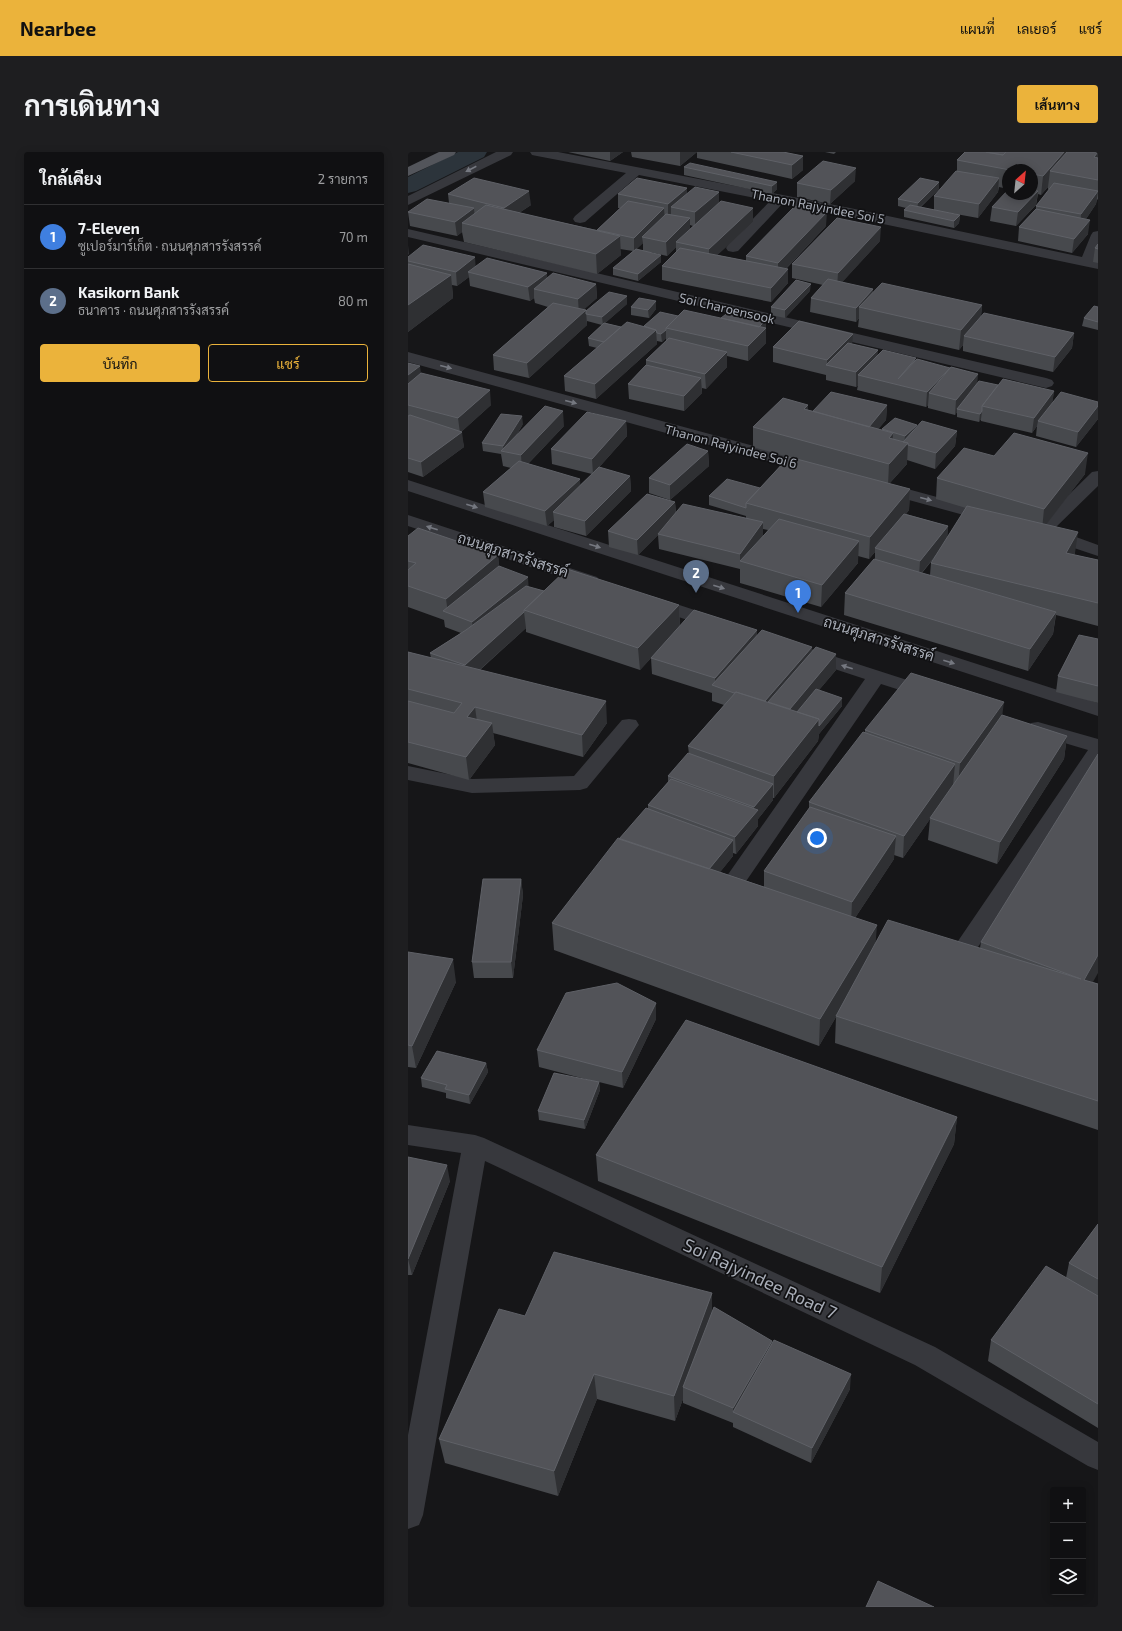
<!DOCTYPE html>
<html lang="th">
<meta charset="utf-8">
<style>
:root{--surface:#101012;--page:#1e1e20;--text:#f1f3f6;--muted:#9c9d9f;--line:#303032;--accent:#ebb33b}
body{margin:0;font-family:"Exo 2",Sarabun,sans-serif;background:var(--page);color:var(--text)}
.controls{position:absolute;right:12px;bottom:12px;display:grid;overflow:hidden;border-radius:4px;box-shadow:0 2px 10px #0003}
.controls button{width:36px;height:36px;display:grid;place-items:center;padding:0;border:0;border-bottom:1px solid var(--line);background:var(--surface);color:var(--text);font:20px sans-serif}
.compass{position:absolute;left:594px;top:12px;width:36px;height:36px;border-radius:50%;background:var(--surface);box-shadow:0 2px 10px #0003;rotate:27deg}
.you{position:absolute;left:409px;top:686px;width:14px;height:14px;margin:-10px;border:3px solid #fff;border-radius:50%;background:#1a73e8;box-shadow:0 0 0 6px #1a73e833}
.badge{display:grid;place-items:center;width:26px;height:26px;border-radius:50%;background:var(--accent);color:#fff;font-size:13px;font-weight:700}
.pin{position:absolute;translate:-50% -33px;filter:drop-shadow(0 1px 2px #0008)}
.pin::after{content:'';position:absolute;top:21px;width:14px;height:12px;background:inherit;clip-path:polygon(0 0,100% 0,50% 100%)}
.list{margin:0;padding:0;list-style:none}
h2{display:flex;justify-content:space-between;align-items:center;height:52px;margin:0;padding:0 16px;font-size:17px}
h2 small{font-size:13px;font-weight:400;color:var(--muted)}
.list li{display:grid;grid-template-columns:26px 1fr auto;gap:12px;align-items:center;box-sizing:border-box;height:64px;padding:0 16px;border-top:1px solid var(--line)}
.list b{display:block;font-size:15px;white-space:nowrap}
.list p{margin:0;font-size:13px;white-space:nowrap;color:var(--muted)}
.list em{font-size:13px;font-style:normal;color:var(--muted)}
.actions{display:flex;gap:8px;padding:12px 16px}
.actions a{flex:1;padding:9px 0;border:1px solid var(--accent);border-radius:4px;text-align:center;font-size:14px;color:var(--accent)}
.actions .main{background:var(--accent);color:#111}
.icon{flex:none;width:22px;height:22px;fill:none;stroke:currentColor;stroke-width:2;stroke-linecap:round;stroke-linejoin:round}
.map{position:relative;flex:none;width:690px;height:1455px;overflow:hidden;border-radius:4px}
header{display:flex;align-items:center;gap:24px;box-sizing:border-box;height:56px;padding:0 20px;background:var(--accent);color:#111}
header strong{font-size:19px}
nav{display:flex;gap:22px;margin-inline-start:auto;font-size:14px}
.intro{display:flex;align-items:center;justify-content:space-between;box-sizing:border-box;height:96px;padding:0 24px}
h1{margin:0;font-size:28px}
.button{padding:10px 18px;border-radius:4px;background:var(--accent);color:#111;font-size:14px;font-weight:700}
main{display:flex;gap:24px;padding:0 24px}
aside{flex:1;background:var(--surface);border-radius:4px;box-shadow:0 2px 10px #0003}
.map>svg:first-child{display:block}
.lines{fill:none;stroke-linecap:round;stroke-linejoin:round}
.canal{fill:#2c343b;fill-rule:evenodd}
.minor{fill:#37383d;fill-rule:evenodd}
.major{fill:#53555b;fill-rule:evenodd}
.wall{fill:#47494d;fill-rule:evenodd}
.shaded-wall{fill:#2f3033}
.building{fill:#525358;stroke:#5f6167}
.oneway{fill:#757880}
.labels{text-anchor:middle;stroke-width:3.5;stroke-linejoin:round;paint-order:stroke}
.far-street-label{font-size:13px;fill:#a8adb7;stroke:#111113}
.street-label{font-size:15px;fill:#a8adb7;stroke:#111113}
.near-street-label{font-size:18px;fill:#a8adb7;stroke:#111113}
</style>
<header>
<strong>Nearbee</strong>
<nav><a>แผนที่</a><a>เลเยอร์</a><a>แชร์</a></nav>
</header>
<div class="intro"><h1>การเดินทาง</h1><a class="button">เส้นทาง</a></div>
<main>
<aside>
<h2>ใกล้เคียง<small>2 รายการ</small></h2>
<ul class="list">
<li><span class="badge" style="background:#3f7fe0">1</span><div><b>7-Eleven</b><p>ซูเปอร์มาร์เก็ต · ถนนศุภสารรังสรรค์</p></div><em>70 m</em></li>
<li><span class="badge" style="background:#5c6f8a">2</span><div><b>Kasikorn Bank</b><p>ธนาคาร · ถนนศุภสารรังสรรค์</p></div><em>80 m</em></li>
</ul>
<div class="actions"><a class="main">บันทึก</a><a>แชร์</a></div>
</aside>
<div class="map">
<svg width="690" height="1455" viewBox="0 0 690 1455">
<rect width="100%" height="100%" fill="#161618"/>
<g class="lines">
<path class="canal" d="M50,0H79L76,5L8,39L0,41V25Z"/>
<path class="minor" d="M88,0H105L103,3L0,53V44Z
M122,0H150L442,56L674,105L683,83L685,80L690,79V101L687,108L690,109V117L375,51L330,99L325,100L320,99L318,96L320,93L362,49L231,23L177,70L172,71L167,70L165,67L167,64L218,21L129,4L124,3Z
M0,77L638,226L644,228L646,231L644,234L638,236L0,85Z
M0,200L412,312L414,316L412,320L406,321L400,320L0,210Z
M690,319V334L646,377L690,393V404L630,384L627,380L632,371L684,320Z
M0,328L690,551V564L0,339Z
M474,330L591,362L594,366L591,370L585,371L468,339L465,335L468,331Z
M0,363L189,425L192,429L189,433L183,435L0,374Z
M244,444L317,468L319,472L317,476L310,478L237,454L235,450L237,446Z
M400,496L530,538L533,542L530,546L523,548L473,532L330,741L322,744L314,741L311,736L314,731L457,527L393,506L390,502L393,498Z
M221,567L228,568L231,573L179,636L172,638L64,641L0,628V614L64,627L166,624L214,568Z
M630,570L690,587V614L564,804L556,806L548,804L545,798L548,792L680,598L623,581L620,576L623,571Z
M0,973L67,983L76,986L527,1195L690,1290V1318L680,1314L507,1213L77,1009L15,1363L11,1373L0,1377V1283L53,1001L0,993Z"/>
<path class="major" d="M31,0H48L46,3L0,24V15Z"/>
</g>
<path class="wall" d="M160,0H215L202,9Z
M223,0H375L395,4V18L384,27L289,6V0L272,14L224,5Z
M417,0H428L426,2Z
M556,0H690V48L689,47L688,52L678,67L680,82L664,101L610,89L611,75L628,57V54L641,38L640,37V35L633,43L630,42L628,53L608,74L582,69L584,55L624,42V18H600V37L591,35L590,40L570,66L537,60L552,63L551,71L546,76L496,65V58L498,56L490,54V47L531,37L513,55L526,58V44L549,19V8L557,0Z
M276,15L369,30V37L364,42L276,23Z
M447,29L422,52L389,45V31Z
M279,36V42L311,40V51L345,70L309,103L338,109V104L418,74L378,117H380V131L363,150L254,128V114L268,100V95L259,104L242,100L253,110L230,129L205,123V116L225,99L212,97L213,103L189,122L56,90L54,80L49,84L2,74L0,60L41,51L40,42L123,53L111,61L189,78L212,56H210V42ZM282,73L285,74L282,77ZM235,91V99L228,97Z
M472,89L434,130L465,141L574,153L573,165L666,181L664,196L645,220L555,199V193L551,198L450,175L451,166L448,170L402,160L403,146L415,133L384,126V112Z
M690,92V111L685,110L687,96Z
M0,105L68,114L139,121V126L188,132L189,146L175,158H178V159L219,152L197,171L213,175L236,174L270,164L358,176V191L340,209L319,204V215L298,237L294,236V241L276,259L221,247L220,232L238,213V208L258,189V186L254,190L249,189V192L188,247L157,239L156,224L189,196L181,194L180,186L194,173L179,169V173L121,226L86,218L85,203L140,155L127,151L126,146L122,149L62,134L61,125L49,134L44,133L45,146L0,180Z
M402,139L377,166L363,163V155Z
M248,149V157L241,166L223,163V155Z
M690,155V178L674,174L676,166Z
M445,192L469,203L508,208L542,217L569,231L646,239L644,251L690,250V267L668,295L628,284L629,274L624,281L573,269V267L571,270L549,265V260L547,263L520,256V253L518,255L449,238L450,233L448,235L418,228V223L365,210V195Z
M0,211L13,221L83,253L53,280L56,295L15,325L0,320Z
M479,253L478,268L470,277L474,278V277L509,275L549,279L547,294L527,317L499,308V312L481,332L502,337L501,358L498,362L540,374L539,386L558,356L528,347L529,326L586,304L677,322L638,372L667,401L666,403L690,408V474L648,463L645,482L620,519L436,463L437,441L467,407V400L461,407L450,404V411L413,455L332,431V417L251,397L250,383L230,403L201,395L200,379L267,350L268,361L338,366V364L301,353V344L352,336L380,305L345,295V275L400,258L405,259ZM355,377L360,378L355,384ZM530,401L523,411L522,423L514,421Z
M218,269L219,284L186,321L222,324L223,339L178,384L146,375V368L139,374L77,355L75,340L103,316L95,314L93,302L75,299L74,291L115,272L108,284L156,274L120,312L172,333L184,322L144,312L143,297Z
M300,299L301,314L262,348L241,341V326Z
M0,384L90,403L91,414L121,435L136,439L271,453L272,474L349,478V484L404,500L428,502V518L411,538L434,554L411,582L410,589L366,646H365V648L350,667V674L328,702L325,701V704L312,720L356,735V719L401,657V650L457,581V578L594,563L659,584L656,607L589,712L520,688L522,667L495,706L486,703V707L447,766L467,792L572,796L573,790L690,832V978L427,891L428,865L411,894L146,798L144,771L211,687L240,657V653L260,630V624L281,602L280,594L316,553L304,549V541L244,522L243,506L232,518L118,480V476L72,518L199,571L175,605L85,581L87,593L61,628L0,611V500L23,506L22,501L53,481L37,475L36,468L0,455Z
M690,487V551L648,540L650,524Z
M113,727L115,743L105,826H66L64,810Z
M0,800L48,830L8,916L0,915Z
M248,867L215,936L191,930L192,938L177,977L131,968L130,959L185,929L131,915L129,898Z
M78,911L80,920L62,952L38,946V941L14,935L13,926Z
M549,965L546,992L472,1141L190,1029L188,1003Z
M0,1005L42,1029L4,1123H0Z
M690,1072V1276L580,1209L583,1188L658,1126L661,1111Z
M304,1141V1159L364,1192L442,1237L403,1311L325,1275V1271L275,1251V1247L267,1269L189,1247L150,1344L37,1311L31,1287L117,1164Z"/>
<path class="shaded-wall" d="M202,0H215L202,9Z
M272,0H289L272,14Z
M656,0H662L642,19L640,35L633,43L635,24Z
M690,0V16L686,5Z
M395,4V18L384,27V13Z
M448,16L447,29L422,52L423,38Z
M591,26L590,40L570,66L571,52Z
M369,30V37L364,42V34Z
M531,30V37L509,58L510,51Z
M279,36V49L263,55V63L260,66V52Z
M121,39L123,53L97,70L96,56Z
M630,39L628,53L608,74L610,60Z
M690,39L688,52L672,76L673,62Z
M311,40V54L287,74V60Z
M66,56L67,70L54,71V80L49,84L47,70Z
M256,56L257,69L234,85L235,91L226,100V86Z
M345,56V70L301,111V97Z
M419,60L418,74L370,125V111Z
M552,63L551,71L546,76V69Z
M282,66V80L268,90V95L259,104L258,90Z
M682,68L680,82L664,101L666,87Z
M473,75L472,89L429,136L430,121Z
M212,84L213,103L189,122L188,102Z
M0,93L1,102L0,103Z
M253,103V110L230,129V122Z
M67,105L68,119L60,120L61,125L49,134L48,120Z
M380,117V131L363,150V136Z
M139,121L140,135L126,137V146L122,149L120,135Z
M43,123L45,146L0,180V153Z
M188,132L189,146L171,162L170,147Z
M403,132L402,139L377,166V158Z
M465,137V151L451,155V166L448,170V156Z
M219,144V152L195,173L194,165Z
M248,149V157L241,166L240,158Z
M574,153L572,172L556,184L555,193L551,198L553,178Z
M178,158L179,173L121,226L119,211Z
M358,168V191L340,209V194L349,176Z
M248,178L249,192L188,247L187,232Z
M258,178V186L254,190L253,182Z
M666,181L664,196L645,220L647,205Z
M445,182L444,196L419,213V208Z
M470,198L469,213L450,223V233L448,235V220Z
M319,200V215L298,237L297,222Z
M12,214L14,229L0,240V223Z
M542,216L541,230L521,241L520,253L518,255L519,240Z
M570,222L569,236L549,257V260L547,263L548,248Z
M293,226L294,241L276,259V244Z
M82,238L83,253L52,281L50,266Z
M646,239L644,254L630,269L629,274L624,281L626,266Z
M400,253V274L396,257Z
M479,253L478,268L460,290V275Z
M690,254V267L668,295L670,280Z
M155,259L156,274L114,318L113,303Z
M574,259L573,267L571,270L572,262Z
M114,264L115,272L98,300L96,299L95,294Z
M218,269L219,284L185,322L184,307Z
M509,273V281L496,292L497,284Z
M549,279L547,294L527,317L528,301Z
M54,280L56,295L15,325L13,310Z
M485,281L484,302L481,286Z
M500,291L499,312L480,333L481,312Z
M300,299L301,314L262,348V333Z
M680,301L677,322L634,378L636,357Z
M222,324L223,339L178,384L177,369Z
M172,327L173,343L145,360L146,368L139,374L137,359Z
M502,337L501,358L470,397L467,396V400L461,407L462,385Z
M267,350L268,366L250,382V383L230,403L229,388Z
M355,370V386L332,409V417V402Z
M540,374L539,389L511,424L512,409Z
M670,380L667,401L655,423L658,401Z
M451,389L450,411L413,455L414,433Z
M90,403L92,424L40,461L38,447Z
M120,425L121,441L66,486L64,470Z
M271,453L272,475L232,518L230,496Z
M116,460L118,476L59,529L57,513Z
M648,460L645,482L620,519L622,497Z
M349,478V494L307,534V526Z
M404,495V511L366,554L355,551Z
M428,502V518L384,570L380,559Z
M434,546V554L411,582L410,589L366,646V624L411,567Z
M198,549L199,571L175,605L174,583Z
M596,550L593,573L550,633L552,611Z
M67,555L70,577L59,565Z
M84,571L87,593L61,628L58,605Z
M659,584L656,607L589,712L592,690Z
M547,612L545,634L495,706L496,684Z
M365,632V648L350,667V674L328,702L327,685L346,662V655Z
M488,684L486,707L443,772L444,750Z
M325,688V704L297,739V723Z
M113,727L115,743L105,826L103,810Z
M469,773L467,800L428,864V865L411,894L412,867Z
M690,803V821L671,855L676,828Z
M45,807L48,830L8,916L4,894Z
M248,851V867L215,936L214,920Z
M78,911L80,920L62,952L61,943Z
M191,930L192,938L177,977L176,968Z
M549,965L546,992L472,1141L474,1115Z
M39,1013L42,1029L4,1123L0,1107Z
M304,1141V1167L275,1235V1247L267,1269L266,1244Z
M364,1189V1204L325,1260V1256Z
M186,1222L189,1247L150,1344L146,1319Z
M443,1222L442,1237L403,1311L404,1296Z"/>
<path class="building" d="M323,0H375L395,4L384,13Z
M557,0H577L595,3L598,0H656L635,24L624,22V18H602L549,8Z
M578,0H598L595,3Z
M659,0H690L686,5L690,6V28L642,19Z
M415,9L448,16L423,38L389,31Z
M282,11L369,30L364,34L276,15Z
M548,19L591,26L571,52L526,44Z
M66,26L121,39L96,56L40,42Z
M229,26L279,36L260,52L210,42Z
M512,26L531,30L510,51L490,47Z
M646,31L690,39L673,62L628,54Z
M287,35L311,40L287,60L263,55Z
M600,38V42H624V38L630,39L610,60L584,55Z
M19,47L66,56L47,70L0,60Z
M220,49L256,56L226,86L189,78Z
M313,49L345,56L301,97L268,90Z
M78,53L212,84L188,102L54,71Z
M502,53L552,63L546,69L496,58Z
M387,54L419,60L370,111L338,104Z
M628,57L682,68L666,87L611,75Z
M258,62L282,66L258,90L234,85Z
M429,66L473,75L430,121L384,112Z
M690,92V97L687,96Z
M15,93L67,105L48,120L0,109V105Z
M272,96L380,117L363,136L254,114Z
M228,97L253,103L230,122L205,116Z
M79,106L139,121L120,135L60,120Z
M0,112L43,123L0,153Z
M145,121L188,132L170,147L126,137Z
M420,127L465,137L448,156L403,146Z
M388,128L403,132L377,158L363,155Z
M474,131L574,153L553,178L451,155Z
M201,140L219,144L194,165L178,162V159Z
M231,146L248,149L240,158L223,155Z
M145,151L178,158L119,211L85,203Z
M686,154L690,155V170L676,166Z
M276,158L358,176L340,194L258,176Z
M322,159L358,168L351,175L313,166Z
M252,160L270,164L258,176V178L253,182L249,181L248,178L236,174Z
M576,161L666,181L647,205L556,184Z
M391,169L445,182L419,208L365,195Z
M219,170L248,178L187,232L156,224Z
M196,171L213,175L196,190L180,186Z
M261,186L319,200L297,222L238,208Z
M440,191L470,198L448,220L418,213Z
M475,198L508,206L490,227L509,207L542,216L519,240L450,223Z
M0,211L12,214L0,223Z
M238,213L293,226L276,244L220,232Z
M543,215L570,222L548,248L521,241Z
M13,221L82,238L50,266L0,253V232Z
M595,227L646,239L626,266L574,254Z
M571,229L590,233L574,254V259L572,262L549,257Z
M423,240L479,253L461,275L405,259Z
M653,240L690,250V254L670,280L630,269Z
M375,246L400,253L396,257L485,281L481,286L500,291L481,312L345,275Z
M137,254L155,259L113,303L93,299Z
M179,260L218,269L184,307L143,297Z
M93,262L114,264L95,294L74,291Z
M2,263L54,280L13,310L0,306V264Z
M487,266L509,273L497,284L474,277Z
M514,269L549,279L528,301L500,293V291L495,290Z
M606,281L680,301L636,357L529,326L556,296L586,304Z
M279,292L300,299L262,333L241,326Z
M381,305L502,337L462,385L338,351Z
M111,309L172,327L137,359L75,340Z
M191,315L222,324L177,369L145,360Z
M319,327L352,336L338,351V356L301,344Z
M239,342L267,350L229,388L200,379Z
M275,352L355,370L332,402L250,382Z
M559,354L670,380L658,401L690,408V451L523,411Z
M496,362L540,374L512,409L467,396Z
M371,367L451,389L414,433L332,409Z
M10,376L90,403L38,447L0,434V418L8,411L0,409V384Z
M466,407L648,460L622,497L437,441Z
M91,414L120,425L64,470L35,459Z
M159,417L271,453L230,496L116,458Z
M118,434L136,439L116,458V460L57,513L22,501L58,478Z
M286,458L349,478L307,526L243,506Z
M354,478L404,495L357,549L328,540L326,541L304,533Z
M671,483L690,487V534L650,524Z
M408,495L428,502L382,557L360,550Z
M0,500L198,549L174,583L67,555L59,565L84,571L58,605L0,590V549L46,561L54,551L0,537Z
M503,521L596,550L552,611L457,578Z
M408,537L434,546L411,574V567L389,560Z
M328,540L411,567L366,624L280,594Z
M594,563L659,584L592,690L522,666Z
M455,580L547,612L496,684L401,650Z
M280,601L365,632L346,655L260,624Z
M690,602V803L676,828L690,832V949L428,864L480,768L673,827L573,790Z
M263,627L350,658L327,685L240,653Z
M402,655L488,684L444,750L356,719Z
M238,656L325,688L301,717L211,687Z
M210,686L469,773L412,867L144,771Z
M75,727H113L103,810H64Z
M0,800L45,807L4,894L0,893Z
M209,831L248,851L214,920L129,898L158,841Z
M278,868L549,965L474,1115L188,1003Z
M29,899L78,911L61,943L37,937L39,933L13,926Z
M146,921L191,930L176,968L130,959Z
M0,1005L39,1013L0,1107Z
M690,1072V1127L661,1111Z
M146,1100L304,1141L266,1244L186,1222L146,1319L31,1287L91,1157L117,1164Z
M638,1114L690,1144V1252L583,1188Z
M306,1155L364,1189L325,1256L275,1235Z
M366,1188L443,1222L404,1296L325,1260Z
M470,1429L526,1455H458Z"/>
<defs><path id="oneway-solid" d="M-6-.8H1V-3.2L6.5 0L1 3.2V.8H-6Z"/></defs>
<g class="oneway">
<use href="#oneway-solid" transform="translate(63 17) rotate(153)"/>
<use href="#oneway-solid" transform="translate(38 215) rotate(15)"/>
<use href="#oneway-solid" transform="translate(163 250) rotate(15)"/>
<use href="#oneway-solid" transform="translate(518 347) rotate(15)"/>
<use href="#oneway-solid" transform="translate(64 354) rotate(18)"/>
<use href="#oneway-solid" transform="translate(24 376) rotate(-162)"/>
<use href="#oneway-solid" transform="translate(187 394) rotate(18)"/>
<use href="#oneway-solid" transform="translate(311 435) rotate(18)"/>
<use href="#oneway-solid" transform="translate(541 510) rotate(18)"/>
<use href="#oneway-solid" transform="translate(439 515) rotate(-162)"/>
</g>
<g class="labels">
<g class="far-street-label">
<text transform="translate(410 54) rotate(11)" y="5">Thanon Rajyindee Soi 5</text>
<text transform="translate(319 156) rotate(13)" y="5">Soi Charoensook</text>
<text transform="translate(323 294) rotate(15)" y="5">Thanon Rajyindee Soi 6</text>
</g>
<g class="street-label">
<text transform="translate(105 403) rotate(18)" y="5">ถนนศุภสารรังสรรค์</text>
<text transform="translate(471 487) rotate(18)" y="5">ถนนศุภสารรังสรรค์</text>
</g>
<g class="near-street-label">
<text transform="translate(352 1127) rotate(25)" y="6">Soi Rajyindee Road 7</text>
</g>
</g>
</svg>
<div class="controls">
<button>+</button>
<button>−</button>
<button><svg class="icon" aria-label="layers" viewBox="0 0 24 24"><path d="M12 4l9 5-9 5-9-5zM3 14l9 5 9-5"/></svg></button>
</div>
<svg class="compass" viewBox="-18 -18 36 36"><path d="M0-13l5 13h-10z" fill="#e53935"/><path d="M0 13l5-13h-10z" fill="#9c9d9f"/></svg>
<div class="you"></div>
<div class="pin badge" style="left:390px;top:461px;background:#3f7fe0">1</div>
<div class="pin badge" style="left:288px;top:441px;background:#5c6f8a">2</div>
</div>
</main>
